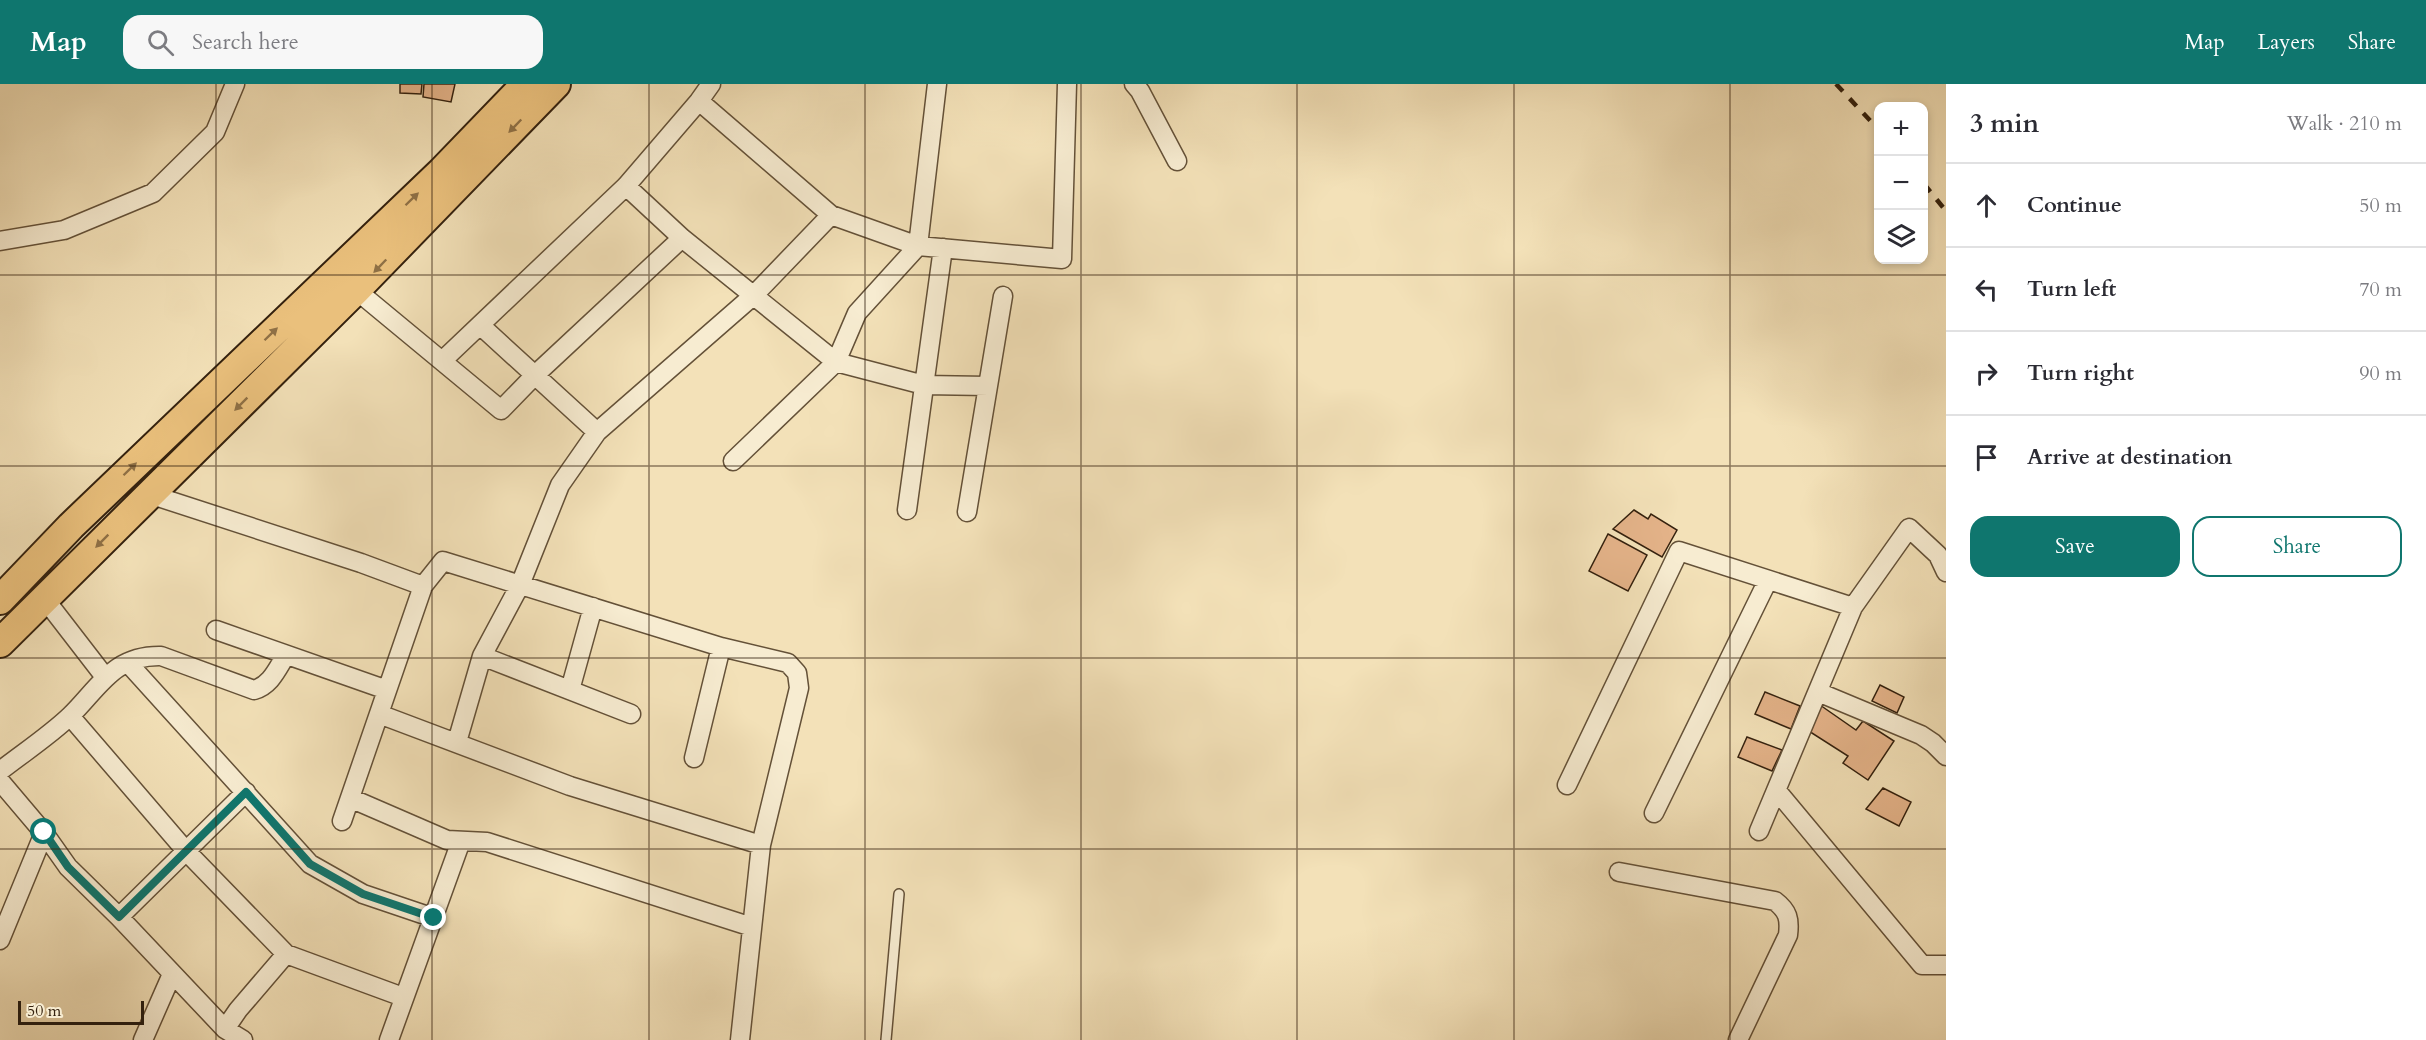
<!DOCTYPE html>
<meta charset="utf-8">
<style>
:root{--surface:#fff;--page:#f7f7f7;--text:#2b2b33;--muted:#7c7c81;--line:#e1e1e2;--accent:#0f766e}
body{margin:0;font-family:Cardo,serif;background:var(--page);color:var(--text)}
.controls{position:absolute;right:18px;top:18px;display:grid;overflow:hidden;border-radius:12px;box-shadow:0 3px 9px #0003}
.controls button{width:54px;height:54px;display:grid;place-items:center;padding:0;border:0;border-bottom:2px solid var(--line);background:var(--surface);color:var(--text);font:30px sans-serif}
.scale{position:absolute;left:18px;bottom:15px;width:126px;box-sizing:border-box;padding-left:6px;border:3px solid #34210e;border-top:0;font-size:16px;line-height:21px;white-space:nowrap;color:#34210e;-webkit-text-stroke:4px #f7ecd1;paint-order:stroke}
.stop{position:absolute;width:18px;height:18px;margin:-14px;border:4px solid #0f766e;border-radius:50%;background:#fff}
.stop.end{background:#0f766e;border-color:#fff;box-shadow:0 2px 6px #0008}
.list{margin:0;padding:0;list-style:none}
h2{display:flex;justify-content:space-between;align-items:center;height:78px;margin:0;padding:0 24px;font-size:26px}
h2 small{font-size:20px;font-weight:400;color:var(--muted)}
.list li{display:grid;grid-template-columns:39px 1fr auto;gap:18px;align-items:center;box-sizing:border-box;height:84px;padding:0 24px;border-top:2px solid var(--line)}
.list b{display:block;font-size:22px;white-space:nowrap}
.list em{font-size:20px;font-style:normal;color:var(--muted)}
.actions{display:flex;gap:12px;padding:18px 24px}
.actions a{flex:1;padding:14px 0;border:2px solid var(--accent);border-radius:18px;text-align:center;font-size:21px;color:var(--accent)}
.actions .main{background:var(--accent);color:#fff}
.icon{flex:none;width:33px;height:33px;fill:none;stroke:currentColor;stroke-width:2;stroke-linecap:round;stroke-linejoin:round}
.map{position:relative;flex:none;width:1946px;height:956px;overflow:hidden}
header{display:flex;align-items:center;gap:36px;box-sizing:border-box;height:84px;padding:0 30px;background:var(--accent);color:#fff}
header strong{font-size:28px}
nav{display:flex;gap:33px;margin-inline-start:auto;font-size:21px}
.search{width:420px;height:54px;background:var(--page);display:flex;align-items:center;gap:15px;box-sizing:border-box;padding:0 21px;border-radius:18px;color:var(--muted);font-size:22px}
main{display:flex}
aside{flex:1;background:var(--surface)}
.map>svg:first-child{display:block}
.building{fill:#e4b389;stroke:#34210e;stroke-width:1.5}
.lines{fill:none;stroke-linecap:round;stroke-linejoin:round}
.service-casing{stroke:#645138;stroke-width:12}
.minor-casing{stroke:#645138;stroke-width:21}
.primary-casing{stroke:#34210e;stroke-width:32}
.service{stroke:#f7ecd1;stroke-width:9}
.minor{stroke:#f7ecd1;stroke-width:18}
.primary{stroke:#eac07c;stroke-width:28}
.rail{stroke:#34210e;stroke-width:4.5;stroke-dasharray:10 10;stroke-linecap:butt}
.oneway{fill:#8f7045}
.route{stroke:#0f766e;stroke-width:8}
.grid{fill:none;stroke:#34210e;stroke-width:1.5;stroke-opacity:0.55}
</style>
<header>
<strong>Map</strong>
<div class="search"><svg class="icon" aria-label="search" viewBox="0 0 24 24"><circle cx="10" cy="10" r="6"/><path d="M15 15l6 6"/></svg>Search here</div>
<nav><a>Map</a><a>Layers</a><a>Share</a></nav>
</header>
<main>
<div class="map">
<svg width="1946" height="956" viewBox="0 0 1946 956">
<rect width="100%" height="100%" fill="#f3e1b8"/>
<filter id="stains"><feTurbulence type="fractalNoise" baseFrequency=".00333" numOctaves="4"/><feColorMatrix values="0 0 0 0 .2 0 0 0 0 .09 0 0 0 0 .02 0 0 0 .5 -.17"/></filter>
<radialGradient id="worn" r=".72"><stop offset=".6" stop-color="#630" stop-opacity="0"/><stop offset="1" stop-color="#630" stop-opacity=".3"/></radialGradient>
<path class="building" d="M400,0H422L421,10L400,9Z
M424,0H455L451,18L423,13Z
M1634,426L1648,435L1651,430L1677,446L1662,473L1613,445Z
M1608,450L1647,471L1628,507L1589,487Z
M1880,601L1904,613L1897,629L1872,617Z
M1765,608L1800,622L1791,645L1755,630Z
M1820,621L1856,646L1863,637L1894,657L1868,696L1843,679L1848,672L1804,644Z
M1747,653L1782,666L1772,687L1738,673Z
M1883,704L1911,718L1899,742L1866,725Z"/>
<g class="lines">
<defs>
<path id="service" d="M886,956L899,810"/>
<path id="minor" d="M1134,0L1140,7L1177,77
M699,17L831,131L918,162L1062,175L1067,0
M626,102L682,154L836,278L924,301L988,302L967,428
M0,157L64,146L153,109L215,48L235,0
M356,206L501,326L535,291L682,154
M480,241L597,348L560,401L520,501L482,572
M442,277L626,102L699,17L711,0
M988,302L1003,212
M597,348L754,211L831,131
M733,377L836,278L857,229L918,162L937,0
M149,410L361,479L423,502L342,737
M907,426L943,164
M423,502L443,477L721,563L788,579L797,589L799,604L761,761L740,956
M44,514L105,593
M216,546L387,606
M128,579L310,780L363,810L434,834
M570,606L593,523
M1818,608L1921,651L1933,659L1946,672
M379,630L570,702L761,761
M70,632L186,767L286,870L403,913
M457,658L482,572L631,630
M694,674L721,563
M0,687C23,669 49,652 70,632C99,604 113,571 161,572L254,606C271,601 277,585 286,571
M0,697L44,749L68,783L119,833L225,945L243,956
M1567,701L1679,467L1853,523
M1777,707L1922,881H1946
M350,714L447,756L487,758L752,843
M1654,729L1768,496
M1759,747L1853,523L1909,444L1938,471L1946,488
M1619,788L1775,817C1788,827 1790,835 1788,851L1738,956
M119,833L246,708
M0,856L44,749
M225,945L238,926L286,870
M143,956L172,890
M389,956L461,757"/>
<path id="primary" d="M0,516L71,442L442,87L526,0
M0,559L356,206L556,0"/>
</defs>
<use href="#service" class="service-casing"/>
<use href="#minor" class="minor-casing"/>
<use href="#primary" class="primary-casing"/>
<use href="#service" class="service"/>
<use href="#minor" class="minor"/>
<use href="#primary" class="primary"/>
<path class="rail" d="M1836,0L1878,45
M1924,100L1946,127"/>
</g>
<defs><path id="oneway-solid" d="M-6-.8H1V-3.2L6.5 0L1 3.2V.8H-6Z" transform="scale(1.5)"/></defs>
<g class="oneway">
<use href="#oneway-solid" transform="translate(515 42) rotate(134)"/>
<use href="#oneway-solid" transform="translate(412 115) rotate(-44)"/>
<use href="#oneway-solid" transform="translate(380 182) rotate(134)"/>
<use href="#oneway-solid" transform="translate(271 250) rotate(-44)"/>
<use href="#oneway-solid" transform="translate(241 320) rotate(135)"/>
<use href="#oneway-solid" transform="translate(130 385) rotate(-44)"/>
<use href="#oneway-solid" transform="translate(102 457) rotate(135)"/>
</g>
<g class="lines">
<path class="route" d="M44,748L68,783L119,833L246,708L310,780L363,810L434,834"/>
</g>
<path class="grid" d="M216,0V956M432,0V956M649,0V956M865,0V956M1081,0V956M1297,0V956M1514,0V956M1730,0V956M0,191H1946M0,382H1946M0,574H1946M0,765H1946"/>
<rect width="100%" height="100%" filter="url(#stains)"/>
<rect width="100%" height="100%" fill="url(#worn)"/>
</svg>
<div class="controls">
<button>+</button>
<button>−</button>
<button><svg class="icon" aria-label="layers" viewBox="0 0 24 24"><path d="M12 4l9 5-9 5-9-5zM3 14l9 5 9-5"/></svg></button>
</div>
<div class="scale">50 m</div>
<div class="stop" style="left:44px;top:748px"></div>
<div class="stop end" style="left:434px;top:834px"></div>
</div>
<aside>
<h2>3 min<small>Walk · 210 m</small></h2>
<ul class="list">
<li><svg class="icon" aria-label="ahead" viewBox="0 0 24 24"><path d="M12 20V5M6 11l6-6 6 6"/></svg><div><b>Continue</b></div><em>50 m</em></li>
<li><svg class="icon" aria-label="left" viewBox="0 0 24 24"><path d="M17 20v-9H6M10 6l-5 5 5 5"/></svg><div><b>Turn left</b></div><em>70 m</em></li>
<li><svg class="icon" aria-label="right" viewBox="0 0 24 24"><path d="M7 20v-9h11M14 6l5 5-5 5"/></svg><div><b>Turn right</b></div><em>90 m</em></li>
<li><svg class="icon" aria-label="arrive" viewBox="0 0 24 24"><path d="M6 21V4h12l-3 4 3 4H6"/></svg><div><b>Arrive at destination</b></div></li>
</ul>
<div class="actions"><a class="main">Save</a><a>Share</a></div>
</aside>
</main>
